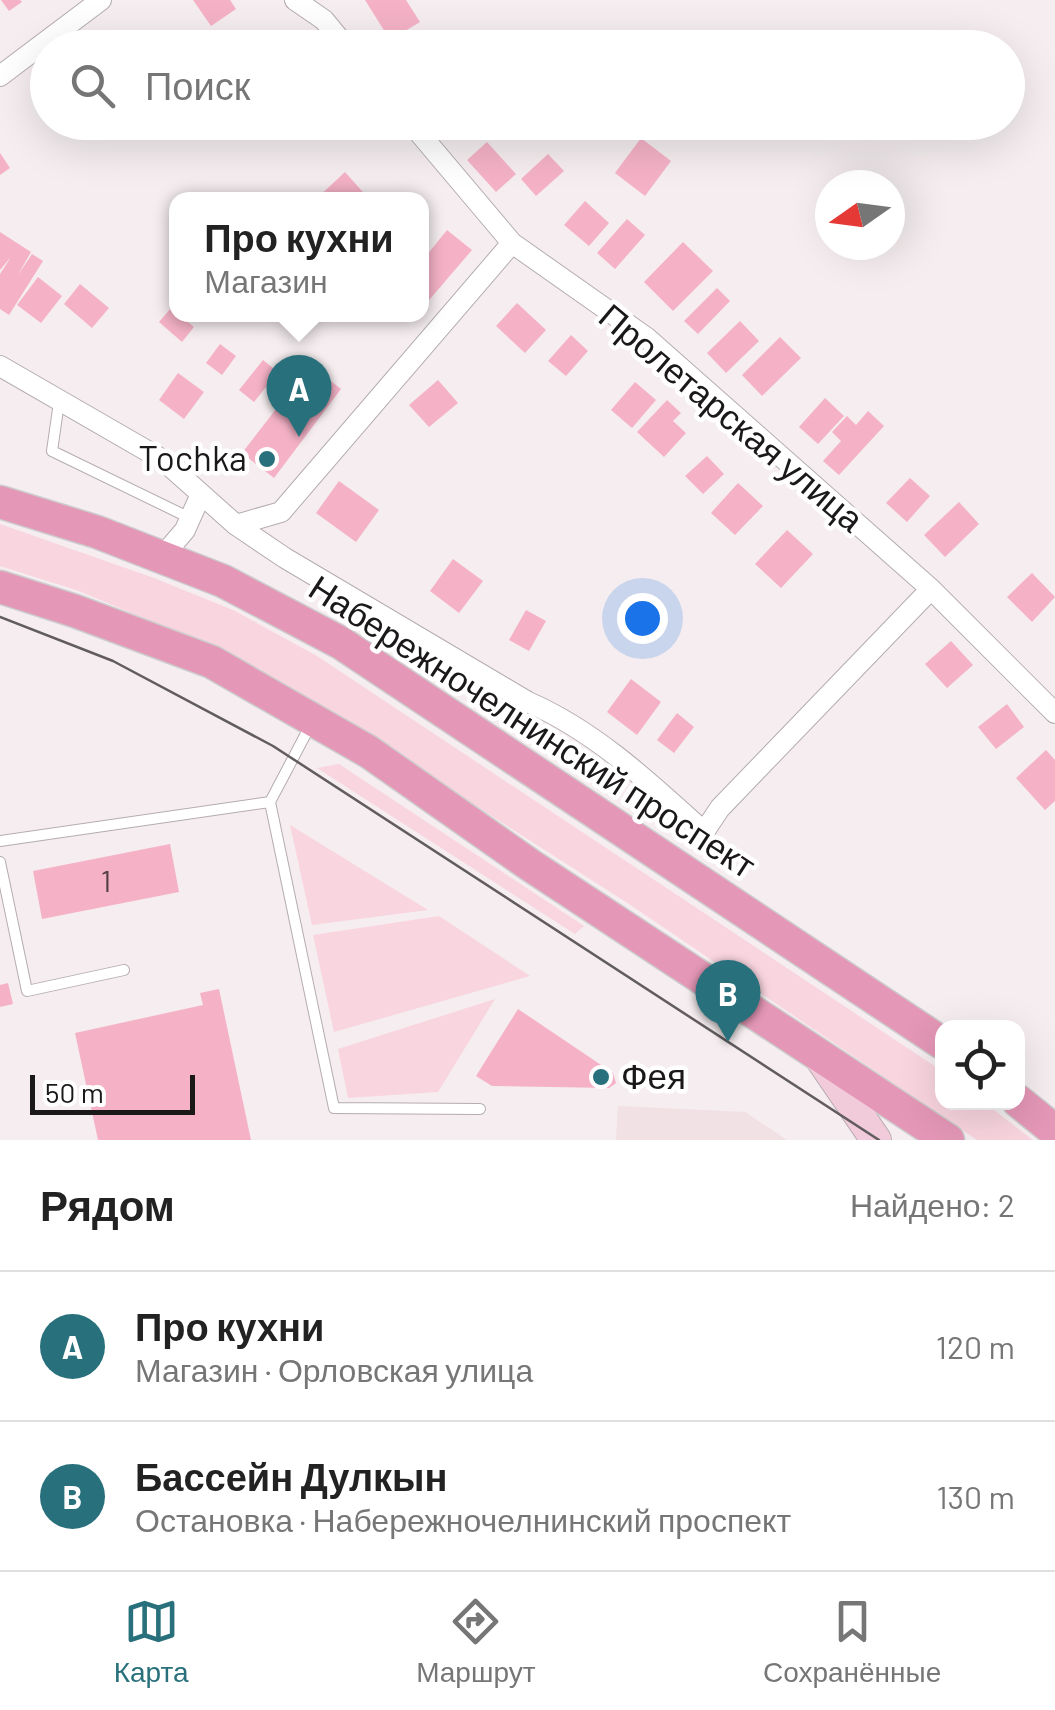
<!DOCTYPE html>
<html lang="ru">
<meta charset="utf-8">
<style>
:root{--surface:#fff;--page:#f6f6f6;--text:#222;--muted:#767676;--line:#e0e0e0;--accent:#28707b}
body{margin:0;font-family:Barlow,sans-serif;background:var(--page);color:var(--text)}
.controls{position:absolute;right:30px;bottom:30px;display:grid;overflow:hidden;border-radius:20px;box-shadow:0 10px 40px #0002}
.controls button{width:90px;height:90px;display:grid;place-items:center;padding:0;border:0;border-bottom:2px solid var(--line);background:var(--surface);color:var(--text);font:50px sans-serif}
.compass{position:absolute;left:815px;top:170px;width:90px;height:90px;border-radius:50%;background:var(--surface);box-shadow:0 10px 40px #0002;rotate:256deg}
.scale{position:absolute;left:30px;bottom:25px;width:165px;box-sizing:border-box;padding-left:10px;border:5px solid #1b1819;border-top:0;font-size:28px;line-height:35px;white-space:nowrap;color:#1b1819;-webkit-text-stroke:8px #fff;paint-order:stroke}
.you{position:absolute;left:642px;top:618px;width:35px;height:35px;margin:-25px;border:8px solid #fff;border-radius:50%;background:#1a73e8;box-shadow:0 0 0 15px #1a73e833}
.badge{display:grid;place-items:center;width:65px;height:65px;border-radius:50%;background:var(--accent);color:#fff;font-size:32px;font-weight:700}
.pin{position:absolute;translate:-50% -82px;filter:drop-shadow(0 2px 5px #0008)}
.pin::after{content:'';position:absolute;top:52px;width:35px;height:30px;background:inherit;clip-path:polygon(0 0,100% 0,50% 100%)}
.popup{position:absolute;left:169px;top:192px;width:260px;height:130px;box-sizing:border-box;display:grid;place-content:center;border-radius:20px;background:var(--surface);filter:drop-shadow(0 2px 8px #0005);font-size:32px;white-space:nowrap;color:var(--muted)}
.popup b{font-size:38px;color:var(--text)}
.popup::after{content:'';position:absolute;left:50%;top:100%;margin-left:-20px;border:20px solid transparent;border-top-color:var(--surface)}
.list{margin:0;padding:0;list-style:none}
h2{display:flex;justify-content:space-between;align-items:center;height:130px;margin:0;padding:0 40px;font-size:42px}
h2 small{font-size:32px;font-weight:400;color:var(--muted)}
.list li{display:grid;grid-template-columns:65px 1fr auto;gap:30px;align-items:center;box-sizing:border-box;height:150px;padding:0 40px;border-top:2px solid var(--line)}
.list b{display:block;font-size:38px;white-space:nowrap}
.list p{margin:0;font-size:32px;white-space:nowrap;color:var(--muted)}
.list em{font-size:32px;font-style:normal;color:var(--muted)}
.icon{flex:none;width:55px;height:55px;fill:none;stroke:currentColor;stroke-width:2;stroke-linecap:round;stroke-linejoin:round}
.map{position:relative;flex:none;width:1055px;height:1140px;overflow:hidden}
.search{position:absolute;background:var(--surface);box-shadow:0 10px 40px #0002;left:30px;right:30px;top:30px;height:110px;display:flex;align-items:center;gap:25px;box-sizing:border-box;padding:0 35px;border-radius:55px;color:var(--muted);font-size:38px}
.sheet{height:430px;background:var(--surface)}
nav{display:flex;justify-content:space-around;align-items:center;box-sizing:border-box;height:140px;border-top:2px solid var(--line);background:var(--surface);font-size:28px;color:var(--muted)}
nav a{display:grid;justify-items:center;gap:5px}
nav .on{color:var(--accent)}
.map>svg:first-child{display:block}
.built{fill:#f1e0e4}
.green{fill:#f9d5df}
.building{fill:#f5b2c7}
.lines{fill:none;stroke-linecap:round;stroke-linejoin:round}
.lane-casing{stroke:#b4acae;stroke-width:12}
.street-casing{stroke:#b4acae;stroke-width:22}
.secondary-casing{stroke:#b4acae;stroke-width:32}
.primary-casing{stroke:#cdcccc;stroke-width:35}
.lane{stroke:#fff;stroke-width:10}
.street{stroke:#fff;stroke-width:20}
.secondary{stroke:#f2cbda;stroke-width:30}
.primary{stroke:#e497b6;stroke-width:32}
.tram{stroke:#615c5e;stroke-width:2.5}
.poi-dot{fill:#28707b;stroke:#fff;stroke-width:4}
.labels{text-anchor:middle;stroke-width:9;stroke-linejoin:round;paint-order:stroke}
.number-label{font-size:30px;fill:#523e44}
.street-label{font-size:35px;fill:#1b1819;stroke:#fff}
.poi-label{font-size:35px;fill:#1b1819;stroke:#fff;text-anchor:end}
</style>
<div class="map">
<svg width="1055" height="1140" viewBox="0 0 1055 1140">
<rect width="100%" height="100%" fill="#f5edef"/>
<path class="built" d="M618,1106L745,1112L787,1140H616Z"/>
<path class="green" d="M0,524L154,578L233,610L317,656L939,1069L942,1071V1102L985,1103L1033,1140H977L629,904L301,694L193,639L79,591L0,566Z
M339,764L584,926L575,934L317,768Z
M290,825L428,910L312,925Z
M439,916L530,976L334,1032L313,935Z
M495,999L438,1092L348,1098L338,1049Z"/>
<path class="building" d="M1,0H20L22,2L9,11Z
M193,0H230L236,9L211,26Z
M365,0H406L420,22L390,40Z
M288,122H318L302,138Z
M641,138L671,161L645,196L615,173Z
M487,142L516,174L496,192L467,160Z
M0,153L10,168L0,175Z
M548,154L564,171L536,196L521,179Z
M345,172L370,200H315Z
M585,201L609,223L589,246L564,225Z
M627,219L645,235L615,269L597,253Z
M447,230L472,250L424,306L422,304V261Z
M0,232L31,252L18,275L32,254L43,261L9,315L0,309V274L11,257L0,270Z
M683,242L713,271L673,311L644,282Z
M38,277L62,296L41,323L17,305Z
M80,284L109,308L92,328L64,304Z
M717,288L730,301L698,334L684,321Z
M517,303L546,330L525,353L496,326Z
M171,308L194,327L182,342L159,322Z
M740,321L759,341L726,373L707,353Z
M571,335L588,351L566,376L548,361Z
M780,337L801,358L762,396L742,375Z
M220,344L236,356L222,375L206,363Z
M263,360L278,372L254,402L239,390Z
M310,365L341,389L274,478L242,453Z
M178,373L204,392L184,419L159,400Z
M438,380L458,403L429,427L409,405Z
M635,382L656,400L632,428L611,410Z
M825,398L844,416L818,444L799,427Z
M667,400L681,413L673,421L686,433L664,457L637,432Z
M868,411L884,426L839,475L823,461L841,441L832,432L847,416L856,425Z
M707,456L724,474L703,494L685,476Z
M910,478L930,496L907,522L886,503Z
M339,481L379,510L356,542L316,513Z
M738,483L763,506L735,535L711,513Z
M959,502L979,524L945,557L924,535Z
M787,530L813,554L781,588L755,564Z
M453,559L483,581L459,613L430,591Z
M1032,573L1055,597L1032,622L1007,597Z
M526,610L546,621L529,651L509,640Z
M951,641L973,665L947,688L925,664Z
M631,679L661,702L637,735L607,712Z
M1007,704L1024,727L996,749L978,727Z
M677,713L694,727L674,753L657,740Z
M1046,750L1055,760V801L1045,810L1016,778Z
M170,844L179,892L42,919L33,871Z
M8,983L13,1004L0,1007V985Z
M219,989L251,1140H98L75,1033L203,1005L200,993Z
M518,1009L613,1073L616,1083L609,1088L492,1086L476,1076Z"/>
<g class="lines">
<defs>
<path id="lane" d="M59,402L52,451L190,518
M270,802L334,1108L480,1109
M0,841L270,802L310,726
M0,862L27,991L124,970"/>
<path id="street" d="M295,0L324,20L347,48
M0,76L101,0
M410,122L512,243L647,338L931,589L1055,713
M0,366L163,460L236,525L285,558L528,702C595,731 650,783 704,832L720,808L931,589
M236,525L281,512L512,243
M162,557L185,530L201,494"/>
<path id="secondary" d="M822,1061L876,1140"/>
<path id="primary" d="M0,502L97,532L223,581L341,643L942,1043
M0,587L75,611L212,662L369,752L530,865L948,1140
M1018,1101L1055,1131"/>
</defs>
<use href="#lane" class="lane-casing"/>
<use href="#street" class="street-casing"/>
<use href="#secondary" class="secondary-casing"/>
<use href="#primary" class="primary-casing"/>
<use href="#lane" class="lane"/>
<use href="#street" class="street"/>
<use href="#secondary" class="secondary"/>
<use href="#primary" class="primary"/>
<path class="tram" d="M0,617L113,661L273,746L879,1140"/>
</g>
<g class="poi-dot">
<circle cx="267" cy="459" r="10"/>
<circle cx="601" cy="1077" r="10"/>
</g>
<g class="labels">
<g class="number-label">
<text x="106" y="892">1</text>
</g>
<g class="street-label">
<text transform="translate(731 418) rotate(40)" y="12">Пролетарская улица</text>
<text transform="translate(532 727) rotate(33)" y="12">Набережночелнинский проспект</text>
</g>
<g class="poi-label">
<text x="247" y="471">Tochka</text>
<text x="621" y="1089" text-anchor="start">Фея</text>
</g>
</g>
</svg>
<div class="controls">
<button><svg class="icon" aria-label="locate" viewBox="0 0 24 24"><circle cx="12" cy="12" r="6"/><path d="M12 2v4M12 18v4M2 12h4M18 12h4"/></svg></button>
</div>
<svg class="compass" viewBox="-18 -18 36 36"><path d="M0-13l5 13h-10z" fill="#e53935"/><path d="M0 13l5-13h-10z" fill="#767676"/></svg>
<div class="scale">50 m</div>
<div class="you"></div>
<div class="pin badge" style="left:299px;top:437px">A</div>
<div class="popup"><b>Про кухни</b>Магазин</div>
<div class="pin badge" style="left:728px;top:1042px">B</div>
<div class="search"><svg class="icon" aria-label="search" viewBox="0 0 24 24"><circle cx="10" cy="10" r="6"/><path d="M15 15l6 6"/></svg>Поиск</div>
</div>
<section class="sheet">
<h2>Рядом<small>Найдено: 2</small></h2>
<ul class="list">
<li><span class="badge">A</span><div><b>Про кухни</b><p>Магазин · Орловская улица</p></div><em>120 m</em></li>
<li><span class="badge">B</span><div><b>Бассейн Дулкын</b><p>Остановка · Набережночелнинский проспект</p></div><em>130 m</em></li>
</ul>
</section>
<nav>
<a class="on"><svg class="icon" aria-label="map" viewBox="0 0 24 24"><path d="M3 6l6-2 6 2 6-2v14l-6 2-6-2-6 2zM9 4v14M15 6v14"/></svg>Карта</a>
<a><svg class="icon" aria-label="directions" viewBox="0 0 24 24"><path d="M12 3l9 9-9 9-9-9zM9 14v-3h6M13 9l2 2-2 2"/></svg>Маршрут</a>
<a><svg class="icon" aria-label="saved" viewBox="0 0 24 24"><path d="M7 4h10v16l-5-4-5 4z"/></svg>Сохранённые</a>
</nav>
